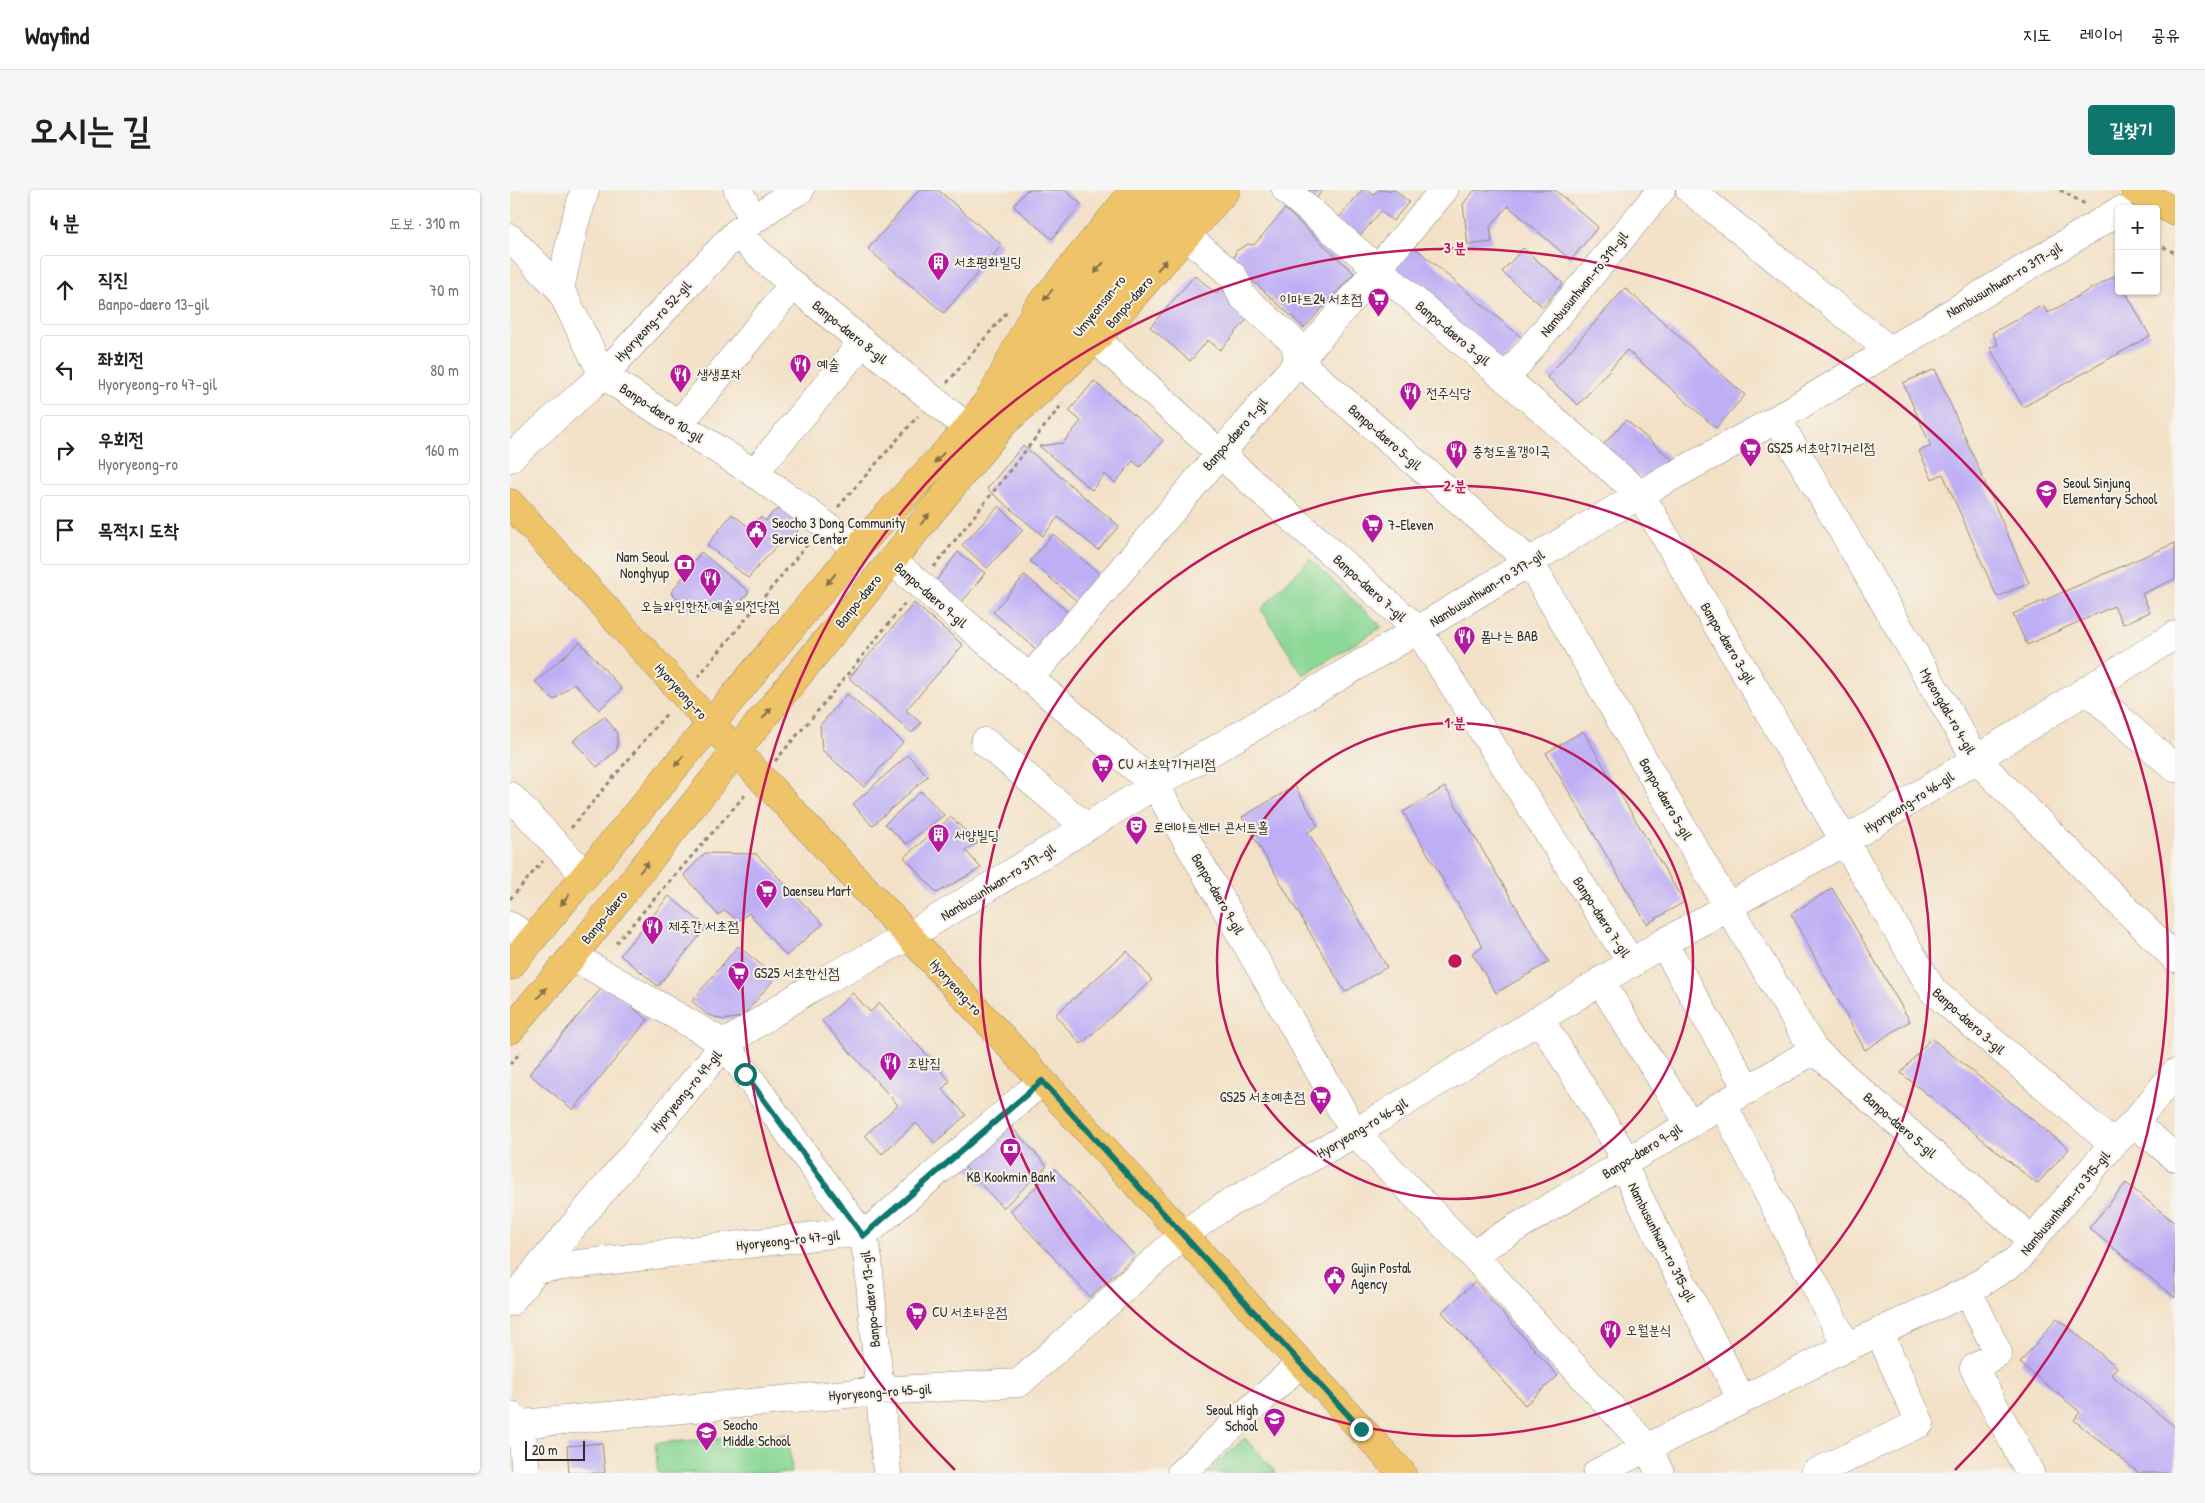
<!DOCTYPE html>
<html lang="ko">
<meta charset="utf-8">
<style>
:root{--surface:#fff;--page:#f6f6f6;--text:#202124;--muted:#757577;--line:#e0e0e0;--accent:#0f766e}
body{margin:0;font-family:"Patrick Hand","Poor Story",sans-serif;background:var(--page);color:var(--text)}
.controls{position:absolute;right:15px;top:15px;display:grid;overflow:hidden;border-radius:5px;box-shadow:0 1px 4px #0004}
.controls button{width:45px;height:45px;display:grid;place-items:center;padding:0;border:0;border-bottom:1px solid var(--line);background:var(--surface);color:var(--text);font:25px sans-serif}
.scale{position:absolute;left:15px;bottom:12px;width:60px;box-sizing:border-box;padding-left:5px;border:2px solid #2b2b2b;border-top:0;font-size:14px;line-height:18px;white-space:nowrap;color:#2b2b2b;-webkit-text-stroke:4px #f7f3e8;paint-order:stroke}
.stop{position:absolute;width:15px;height:15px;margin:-11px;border:4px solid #0f766e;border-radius:50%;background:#fff}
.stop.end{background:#0f766e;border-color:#fff;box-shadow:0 1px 5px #0008}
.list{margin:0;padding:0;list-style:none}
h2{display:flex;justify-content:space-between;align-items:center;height:65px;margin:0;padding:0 20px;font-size:21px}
h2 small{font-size:16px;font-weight:400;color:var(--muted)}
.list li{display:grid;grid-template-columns:32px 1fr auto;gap:15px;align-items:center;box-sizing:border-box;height:70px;margin:0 10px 10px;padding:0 10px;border:1px solid var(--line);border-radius:5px}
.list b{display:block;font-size:19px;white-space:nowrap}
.list p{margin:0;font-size:16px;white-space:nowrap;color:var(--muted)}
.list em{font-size:16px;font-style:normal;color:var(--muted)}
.icon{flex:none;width:28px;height:28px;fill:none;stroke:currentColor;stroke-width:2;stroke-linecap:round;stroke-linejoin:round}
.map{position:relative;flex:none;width:1665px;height:1283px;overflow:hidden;border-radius:5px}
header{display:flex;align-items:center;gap:30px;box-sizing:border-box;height:70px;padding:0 25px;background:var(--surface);border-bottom:1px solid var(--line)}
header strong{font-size:24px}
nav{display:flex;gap:28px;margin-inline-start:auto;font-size:18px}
.intro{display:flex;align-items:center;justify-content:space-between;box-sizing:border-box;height:120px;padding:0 30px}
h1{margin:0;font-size:35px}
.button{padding:12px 22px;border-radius:5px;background:var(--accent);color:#fff;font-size:18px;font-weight:700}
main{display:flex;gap:30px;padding:0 30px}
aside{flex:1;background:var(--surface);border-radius:5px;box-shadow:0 1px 4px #0004}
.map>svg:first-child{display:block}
.green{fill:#8cd896;stroke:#5c8260}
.building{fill:#beaff5}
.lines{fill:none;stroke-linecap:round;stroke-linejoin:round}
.minor-casing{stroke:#8f8679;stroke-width:29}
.major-casing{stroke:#8f8679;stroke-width:29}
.highway-casing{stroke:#8f8679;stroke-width:29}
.path{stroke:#8f8679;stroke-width:3;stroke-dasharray:4 4;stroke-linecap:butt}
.minor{stroke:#fff;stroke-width:28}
.major{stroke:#efc469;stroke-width:28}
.highway{stroke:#efc469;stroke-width:28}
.oneway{fill:#837047}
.route{stroke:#0f766e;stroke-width:6}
.ring{fill:none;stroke:#c2185b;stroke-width:2.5}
.labels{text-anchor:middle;stroke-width:4;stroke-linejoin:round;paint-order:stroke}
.poi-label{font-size:14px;fill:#2b2b2b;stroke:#f7f3e8;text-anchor:start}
.street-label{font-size:14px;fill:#2b2b2b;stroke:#f7f3e8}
.centre{fill:#c2185b;stroke:#f7f3e8;stroke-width:2.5}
.ring-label{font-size:15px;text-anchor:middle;font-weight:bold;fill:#c2185b;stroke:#f7f3e8;stroke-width:4;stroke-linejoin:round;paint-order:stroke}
</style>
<header>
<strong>Wayfind</strong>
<nav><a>지도</a><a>레이어</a><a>공유</a></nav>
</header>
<div class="intro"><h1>오시는 길</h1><a class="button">길찾기</a></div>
<main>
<aside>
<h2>4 분<small>도보 · 310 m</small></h2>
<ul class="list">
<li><svg class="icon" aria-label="ahead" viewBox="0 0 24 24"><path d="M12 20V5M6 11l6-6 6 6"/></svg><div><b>직진</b><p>Banpo-daero 13-gil</p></div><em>70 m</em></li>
<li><svg class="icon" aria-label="left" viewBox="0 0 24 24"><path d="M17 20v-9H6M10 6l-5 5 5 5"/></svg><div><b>좌회전</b><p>Hyoryeong-ro 47-gil</p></div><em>80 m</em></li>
<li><svg class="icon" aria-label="right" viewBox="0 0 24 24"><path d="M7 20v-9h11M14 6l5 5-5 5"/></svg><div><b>우회전</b><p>Hyoryeong-ro</p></div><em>160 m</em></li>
<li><svg class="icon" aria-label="arrive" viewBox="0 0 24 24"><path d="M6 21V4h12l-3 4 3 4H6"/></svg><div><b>목적지 도착</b></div></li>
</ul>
</aside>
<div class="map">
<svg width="1665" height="1283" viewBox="0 0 1665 1283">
<rect width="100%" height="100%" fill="#f7f3e8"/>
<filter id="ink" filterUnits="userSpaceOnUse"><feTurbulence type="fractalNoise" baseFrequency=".02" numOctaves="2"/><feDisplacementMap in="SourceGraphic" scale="10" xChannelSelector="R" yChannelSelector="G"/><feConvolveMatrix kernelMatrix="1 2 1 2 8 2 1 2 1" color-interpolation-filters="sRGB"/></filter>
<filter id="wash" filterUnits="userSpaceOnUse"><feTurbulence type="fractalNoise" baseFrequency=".0096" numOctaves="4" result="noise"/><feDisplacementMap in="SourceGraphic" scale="20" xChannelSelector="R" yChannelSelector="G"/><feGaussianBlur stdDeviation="1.12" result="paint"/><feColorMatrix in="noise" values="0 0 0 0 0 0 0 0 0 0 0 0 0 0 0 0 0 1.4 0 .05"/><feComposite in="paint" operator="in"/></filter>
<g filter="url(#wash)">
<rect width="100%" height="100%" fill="#f3e1c7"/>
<path class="green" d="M800,369L872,437L793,485L751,419Z
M279,1244L282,1283H148L145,1253Z
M735,1248L766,1283H696Z"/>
<g id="blocks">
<path class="building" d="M409,0H428L492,55L434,123L358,59Z
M517,0H555L571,14L542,49L503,16Z
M790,0H813L803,12Z
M852,0H858L863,5L868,0H885L899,12L883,31L871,21L848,48L827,30Z
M965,0H1045L1088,37L1061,70L998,16L980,37L982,52L958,55L953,14Z
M775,19L844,83L794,138L742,90L735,91L722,74L726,61L738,54L744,55Z
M904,57L1012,148L993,172L884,81Z
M1013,58L1053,93L1033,117L992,82Z
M685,85L706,104L710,98L741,125L710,160L698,150L680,171L640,137Z
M1606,85L1609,89V101H1615L1640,146L1513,217L1480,158L1488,154L1482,143L1533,115L1538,123Z
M1115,98L1235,205L1206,238L1117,160L1068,215L1037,187Z
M1425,179L1519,393L1487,407L1433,284L1422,289L1409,261L1421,256L1393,193Z
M584,191L653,250L630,277L623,271L605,293L595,284L582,300L529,256L553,253L571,231L559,221Z
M1116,230L1165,272L1138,288L1123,285L1089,259Z
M513,255L609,336L588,360L548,327L533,346L477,299Z
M489,316L513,340L477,378L452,355Z
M272,318L288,331L289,337L285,346L279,351L270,352L238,388L197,355L222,324L240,338L250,327L256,331L263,322Z
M543,344L591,385L568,412L520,371Z
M1665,353V389L1632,404L1640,422L1613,434L1604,416L1517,455L1503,424Z
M191,362L239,402L224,420L179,421L161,403Z
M448,362L475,383L449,416L422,396Z
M515,385L558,422L526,459L483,422Z
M404,413L453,455L396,520L411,533L402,543L339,488Z
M70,452L112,499L89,520L64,493L44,510L25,492Z
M337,504L393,552L354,597L312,560L310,535Z
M95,526L107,543V560L87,577L63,551Z
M1073,541L1174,712L1137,734L1036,563Z
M398,565L418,586L362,636L343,614Z
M785,596L808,636L798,642L877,777L835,802L732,627Z
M935,597L1039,772L986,803L962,763L973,757L893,622Z
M411,601L434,625L396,654L375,634Z
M441,627L468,653L455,660L471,678L427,703L394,667Z
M195,663L246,664L313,734L276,766L239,723L228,731L215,720L208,725L174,685Z
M1322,698L1400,831L1355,860L1281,724Z
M159,706L197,737L148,796L110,765Z
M228,756L266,787L232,827L213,830L196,824L182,811Z
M617,761L642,790L571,854L545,825Z
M95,794L138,830L63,920L19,884Z
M343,803L360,822L370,813L440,891L432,899L456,925L425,953L406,933L372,964L355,945L388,915L312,831Z
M1421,848L1559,959L1527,994L1391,883Z
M499,934L537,976L493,1018L454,976Z
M545,979L625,1066L580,1107L500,1021Z
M1616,993L1665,1033V1108L1579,1038Z
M965,1092L1048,1186L1015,1215L932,1122Z
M1547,1128L1607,1177L1601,1185L1665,1237V1283H1629L1564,1230L1570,1222L1510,1173Z
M92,1253L95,1283H59L57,1256Z"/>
</g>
</g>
<g filter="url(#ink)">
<use href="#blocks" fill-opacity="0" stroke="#8f8679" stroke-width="1"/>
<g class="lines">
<defs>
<path id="minor" d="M228,0L243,29
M776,0L1130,304L1423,801L1603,954
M1180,0L1378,159
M226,43L283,95L458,238
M677,46L724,87L732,106L785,153L788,171L1019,371L1218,717L1304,860L1522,1050
M0,48L50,99L93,185L244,283L347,358
M50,99L64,35L75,0
M586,149L709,263L908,440L1122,774
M996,188L1151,0
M1267,229L1466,569L1665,768
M169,234L283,95
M0,268L93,185L226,43L270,11L290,0
M244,283L353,152
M381,370L645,595L845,943L962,1064L1137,1257L1150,1283
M519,489L934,0
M1577,500L1665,578
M475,552L576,637
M0,606L75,685
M0,736L22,749
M1153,753L1238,900
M63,766L215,854L353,1046L358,1070L377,1283
M1090,791L1179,933
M1030,829L1110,959L1112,974L1232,1210
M1213,915L1337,1157
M1624,933L1665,967
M962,1064L1304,860
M27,1079L330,1043L353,1046L532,891
M1458,1101L1488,1163L1464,1178L1520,1283
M0,1112L215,854L304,796L399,746L645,595L908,440L1130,304L1267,229L1609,21
M0,1225L11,1234L16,1283
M11,1234L369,1201L509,1193L673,1045L711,1018L845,943L1153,753L1335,651L1665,445
M671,1283L790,1174
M1087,1283L1337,1157L1458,1101L1508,1069L1522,1050L1603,954L1624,933L1665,883
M1305,1283L1410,1233L1370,1144"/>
<path id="major" d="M1625,0L1665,22
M0,313L201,534L399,746L892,1283
M0,776L347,358L458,238L483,204L526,120L625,0
M0,840L63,766L226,561L494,233L586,149L716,0"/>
<path id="highway" d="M483,204L655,0
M494,233L684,0"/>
</defs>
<use href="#minor" class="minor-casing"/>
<use href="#major" class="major-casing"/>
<use href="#highway" class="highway-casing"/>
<path class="path" d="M1550,0L1575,14
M1646,53L1665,63
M437,193L497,122
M328,317L408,226
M424,377L553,213
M188,487L300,351
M265,571L306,523L396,412
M61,638L158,522
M0,709L33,671
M106,753L236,604
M0,874L11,862"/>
<use href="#minor" class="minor"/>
<use href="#major" class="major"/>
<use href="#highway" class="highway"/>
</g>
<defs><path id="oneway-solid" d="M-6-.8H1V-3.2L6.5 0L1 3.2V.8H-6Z" transform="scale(1.25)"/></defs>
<g class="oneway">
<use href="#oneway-solid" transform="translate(652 75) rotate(-49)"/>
<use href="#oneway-solid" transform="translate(589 78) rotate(130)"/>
<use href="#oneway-solid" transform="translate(538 105) rotate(129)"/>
<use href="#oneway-solid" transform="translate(429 268) rotate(133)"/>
<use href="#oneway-solid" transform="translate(415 329) rotate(-51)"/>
<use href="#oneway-solid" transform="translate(321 389) rotate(130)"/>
<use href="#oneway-solid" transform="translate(257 523) rotate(-51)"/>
<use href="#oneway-solid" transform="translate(169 571) rotate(130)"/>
<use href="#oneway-solid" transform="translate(134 677) rotate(-51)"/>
<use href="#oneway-solid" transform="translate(55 710) rotate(129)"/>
<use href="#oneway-solid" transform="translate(32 803) rotate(-50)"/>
</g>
</g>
<g class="lines" filter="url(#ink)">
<path class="route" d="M235,884L353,1046L532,891L851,1239"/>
</g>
<g class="ring">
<circle cx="945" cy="771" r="238"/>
<circle cx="945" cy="771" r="475"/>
<path d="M445 1280A713 713 0 1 1 1445 1280"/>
</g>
<defs>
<symbol id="building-pin" viewBox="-11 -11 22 30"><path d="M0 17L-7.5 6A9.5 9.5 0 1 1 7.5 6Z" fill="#b5179e" stroke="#f7f3e8"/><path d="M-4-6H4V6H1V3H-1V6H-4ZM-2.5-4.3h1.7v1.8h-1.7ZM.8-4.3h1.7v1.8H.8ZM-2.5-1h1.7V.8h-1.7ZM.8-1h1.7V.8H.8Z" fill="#fff"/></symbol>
<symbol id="supermarket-pin" viewBox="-11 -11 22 30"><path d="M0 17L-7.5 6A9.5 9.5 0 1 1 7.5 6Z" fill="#b5179e" stroke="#f7f3e8"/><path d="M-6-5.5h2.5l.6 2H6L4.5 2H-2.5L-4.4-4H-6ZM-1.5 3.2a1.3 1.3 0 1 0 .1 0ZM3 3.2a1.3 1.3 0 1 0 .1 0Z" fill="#fff"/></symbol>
<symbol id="restaurant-pin" viewBox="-11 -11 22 30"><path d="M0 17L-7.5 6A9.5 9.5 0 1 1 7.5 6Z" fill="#b5179e" stroke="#f7f3e8"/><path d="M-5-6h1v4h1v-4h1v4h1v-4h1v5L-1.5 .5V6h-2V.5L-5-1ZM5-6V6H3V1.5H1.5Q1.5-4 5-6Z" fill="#fff"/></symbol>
<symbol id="school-pin" viewBox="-11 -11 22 30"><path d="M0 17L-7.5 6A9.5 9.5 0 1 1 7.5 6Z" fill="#b5179e" stroke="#f7f3e8"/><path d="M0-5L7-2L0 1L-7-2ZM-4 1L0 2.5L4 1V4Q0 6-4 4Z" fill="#fff"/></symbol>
<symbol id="civic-pin" viewBox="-11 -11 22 30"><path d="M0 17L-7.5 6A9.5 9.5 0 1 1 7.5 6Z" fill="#b5179e" stroke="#f7f3e8"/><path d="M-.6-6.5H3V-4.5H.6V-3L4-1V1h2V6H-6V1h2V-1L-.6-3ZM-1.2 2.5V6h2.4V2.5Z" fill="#fff"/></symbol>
<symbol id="bank-pin" viewBox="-11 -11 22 30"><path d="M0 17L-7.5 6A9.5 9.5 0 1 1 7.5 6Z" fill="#b5179e" stroke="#f7f3e8"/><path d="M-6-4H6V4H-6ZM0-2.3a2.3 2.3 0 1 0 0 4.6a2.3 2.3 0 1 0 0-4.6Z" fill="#fff"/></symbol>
<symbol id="theatre-pin" viewBox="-11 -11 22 30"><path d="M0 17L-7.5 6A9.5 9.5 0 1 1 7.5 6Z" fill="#b5179e" stroke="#f7f3e8"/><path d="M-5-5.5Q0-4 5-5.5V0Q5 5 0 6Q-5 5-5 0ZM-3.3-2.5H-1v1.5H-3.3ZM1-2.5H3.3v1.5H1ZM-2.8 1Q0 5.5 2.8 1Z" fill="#fff"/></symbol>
</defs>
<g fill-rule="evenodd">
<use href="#building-pin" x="416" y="60" width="25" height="34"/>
<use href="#supermarket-pin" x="856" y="96" width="25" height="34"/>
<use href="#restaurant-pin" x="278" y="162" width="25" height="34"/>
<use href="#restaurant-pin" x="158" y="172" width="25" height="34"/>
<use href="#restaurant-pin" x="888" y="190" width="25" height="34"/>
<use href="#supermarket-pin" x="1228" y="246" width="25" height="34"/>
<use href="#restaurant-pin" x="934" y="248" width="25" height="34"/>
<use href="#school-pin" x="1524" y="288" width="25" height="34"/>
<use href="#supermarket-pin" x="850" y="322" width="25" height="34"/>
<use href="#civic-pin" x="234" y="328" width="25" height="34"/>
<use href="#bank-pin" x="162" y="362" width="25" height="34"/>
<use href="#restaurant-pin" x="188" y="376" width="25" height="34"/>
<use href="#restaurant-pin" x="942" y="434" width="25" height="34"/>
<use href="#supermarket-pin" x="580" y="562" width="25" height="34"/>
<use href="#theatre-pin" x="614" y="624" width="25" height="34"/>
<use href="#building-pin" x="416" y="632" width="25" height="34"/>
<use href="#supermarket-pin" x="244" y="688" width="25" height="34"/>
<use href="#restaurant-pin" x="130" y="724" width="25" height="34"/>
<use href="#supermarket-pin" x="216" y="770" width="25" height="34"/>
<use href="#restaurant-pin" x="368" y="860" width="25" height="34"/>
<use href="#supermarket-pin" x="798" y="894" width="25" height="34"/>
<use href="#bank-pin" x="488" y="946" width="25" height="34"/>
<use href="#civic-pin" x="812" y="1074" width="25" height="34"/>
<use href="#supermarket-pin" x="394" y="1110" width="25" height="34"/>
<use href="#restaurant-pin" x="1088" y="1128" width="25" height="34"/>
<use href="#school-pin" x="752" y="1216" width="25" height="34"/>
<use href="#school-pin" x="184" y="1230" width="25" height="34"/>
</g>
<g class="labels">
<g class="poi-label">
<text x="444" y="77">서초평화빌딩</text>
<text x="852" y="114" text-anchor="end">이마트24 서초점</text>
<text x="307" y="179">예술</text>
<text x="187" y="189">생생포차</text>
<text x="916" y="208">전주식당</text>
<text x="1257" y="263">GS25 서초악기거리점</text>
<text x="962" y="266">충청도올갱이국</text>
<text x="1553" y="298">Seoul Sinjung<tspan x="1553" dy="16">Elementary School</tspan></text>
<text x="262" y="338">Seocho 3 Dong Community<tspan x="262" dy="16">Service Center</tspan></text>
<text x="878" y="340">7-Eleven</text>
<text x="159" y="372" text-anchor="end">Nam Seoul<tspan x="159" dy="16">Nonghyup</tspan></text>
<text x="200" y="421" text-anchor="middle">오늘와인한잔 예술의전당점</text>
<text x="970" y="451">폼나는 BAB</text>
<text x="608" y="579">CU 서초악기거리점</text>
<text x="643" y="642">로데아트센터 콘서트홀</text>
<text x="444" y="650">서양빌딩</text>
<text x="273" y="706">Daenseu Mart</text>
<text x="158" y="741">제줏간 서초점</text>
<text x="244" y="788">GS25 서초한신점</text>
<text x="397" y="878">조밥집</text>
<text x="795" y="912" text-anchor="end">GS25 서초예촌점</text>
<text x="501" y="992" text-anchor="middle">KB Kookmin Bank</text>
<text x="841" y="1083">Gujin Postal<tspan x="841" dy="16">Agency</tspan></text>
<text x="422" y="1127">CU 서초타운점</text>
<text x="1116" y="1145">오월분식</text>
<text x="748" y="1225" text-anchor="end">Seoul High<tspan x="748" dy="16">School</tspan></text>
<text x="213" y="1240">Seocho<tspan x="213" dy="16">Middle School</tspan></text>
</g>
<g class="street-label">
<text transform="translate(1494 90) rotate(-31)" y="5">Nambusunhwan-ro 317-gil</text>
<text transform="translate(1074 94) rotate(-51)" y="5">Nambusunhwan-ro 319-gil</text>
<text transform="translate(619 112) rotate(-49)" y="5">Banpo-daero</text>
<text transform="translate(589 116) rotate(-51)" y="5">Umyeonsan-ro</text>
<text transform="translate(143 131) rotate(-47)" y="5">Hyoryeong-ro 52-gil</text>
<text transform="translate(340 142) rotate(39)" y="5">Banpo-daero 8-gil</text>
<text transform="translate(943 143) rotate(40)" y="5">Banpo-daero 3-gil</text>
<text transform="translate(152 223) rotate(33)" y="5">Banpo-daero 10-gil</text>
<text transform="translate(725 244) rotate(-49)" y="5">Banpo-daero 1-gil</text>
<text transform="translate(875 247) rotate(41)" y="5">Banpo-daero 5-gil</text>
<text transform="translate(860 398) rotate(42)" y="5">Banpo-daero 7-gil</text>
<text transform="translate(977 398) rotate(-32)" y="5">Nambusunhwan-ro 317-gil</text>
<text transform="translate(421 405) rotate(41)" y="5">Banpo-daero 9-gil</text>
<text transform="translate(348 411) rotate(-51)" y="5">Banpo-daero</text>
<text transform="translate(1218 453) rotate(59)" y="5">Banpo-daero 3-gil</text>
<text transform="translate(171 501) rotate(48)" y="5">Hyoryeong-ro</text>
<text transform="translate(1438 521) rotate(60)" y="5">Myeongdal-ro 4-gil</text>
<text transform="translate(1156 609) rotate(60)" y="5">Banpo-daero 5-gil</text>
<text transform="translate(1399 612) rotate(-32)" y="5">Hyoryeong-ro 46-gil</text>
<text transform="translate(488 692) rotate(-32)" y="5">Nambusunhwan-ro 317-gil</text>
<text transform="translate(708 704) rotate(60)" y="5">Banpo-daero 9-gil</text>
<text transform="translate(94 727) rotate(-51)" y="5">Banpo-daero</text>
<text transform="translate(1092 727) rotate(57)" y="5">Banpo-daero 7-gil</text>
<text transform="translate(446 797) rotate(48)" y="5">Hyoryeong-ro</text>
<text transform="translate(1459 831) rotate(42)" y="5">Banpo-daero 3-gil</text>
<text transform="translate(176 901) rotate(-50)" y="5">Hyoryeong-ro 49-gil</text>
<text transform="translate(1390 935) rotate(41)" y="5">Banpo-daero 5-gil</text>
<text transform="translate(852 938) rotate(-31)" y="5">Hyoryeong-ro 46-gil</text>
<text transform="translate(1132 961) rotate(-32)" y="5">Banpo-daero 9-gil</text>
<text transform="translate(1555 1013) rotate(-50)" y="5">Nambusunhwan-ro 315-gil</text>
<text transform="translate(278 1050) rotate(-6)" y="5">Hyoryeong-ro 47-gil</text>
<text transform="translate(1152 1052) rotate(63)" y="5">Nambusunhwan-ro 315-gil</text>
<text transform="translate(360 1109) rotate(-96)" y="5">Banpo-daero 13-gil</text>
<text transform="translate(370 1202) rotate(-4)" y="5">Hyoryeong-ro 45-gil</text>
</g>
</g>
<circle cx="945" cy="771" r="8" class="centre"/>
<g class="ring-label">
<text x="945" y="63">3 분</text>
<text x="945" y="301">2 분</text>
<text x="945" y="538">1 분</text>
</g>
</svg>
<div class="controls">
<button>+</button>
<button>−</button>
</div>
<div class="scale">20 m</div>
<div class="stop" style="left:235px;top:884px"></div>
<div class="stop end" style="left:851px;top:1239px"></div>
</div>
</main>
